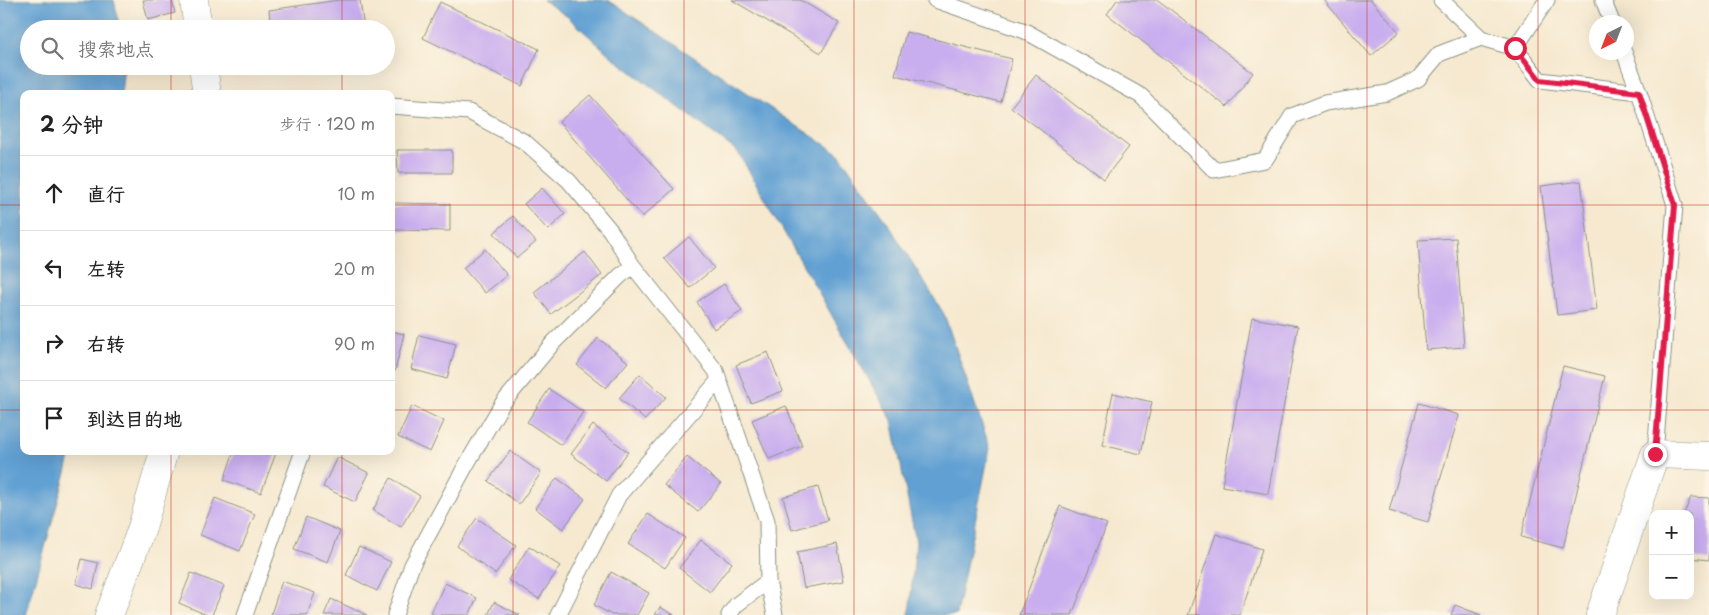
<!DOCTYPE html>
<html lang="zh">
<meta charset="utf-8">
<style>
:root{--surface:#fff;--page:#f2f2f2;--text:#222;--muted:#767676;--line:#e0e0e0}
body{margin:0;font-family:"Playpen Sans","LXGW WenKai TC",sans-serif;background:var(--page);color:var(--text)}
.controls{position:absolute;right:15px;bottom:15px;display:grid;overflow:hidden;border-radius:10px;box-shadow:0 5px 20px #0002}
.controls button{width:45px;height:45px;display:grid;place-items:center;padding:0;border:0;border-bottom:1px solid var(--line);background:var(--surface);color:var(--text);font:25px sans-serif}
.compass{position:absolute;left:1589px;top:15px;width:45px;height:45px;border-radius:50%;background:var(--surface);box-shadow:0 5px 20px #0002;rotate:222deg}
.stop{position:absolute;width:15px;height:15px;margin:-11px;border:4px solid #e11d48;border-radius:50%;background:#fff}
.stop.end{background:#e11d48;border-color:#fff;box-shadow:0 1px 5px #0008}
.list{margin:0;padding:0;list-style:none}
h2{display:flex;justify-content:space-between;align-items:center;height:65px;margin:0;padding:0 20px;font-size:21px}
h2 small{font-size:16px;font-weight:400;color:var(--muted)}
.list li{display:grid;grid-template-columns:32px 1fr auto;gap:15px;align-items:center;box-sizing:border-box;height:75px;padding:0 20px;border-top:1px solid var(--line)}
.list b{display:block;font-size:19px;white-space:nowrap}
.list em{font-size:16px;font-style:normal;color:var(--muted)}
.icon{flex:none;width:28px;height:28px;fill:none;stroke:currentColor;stroke-width:2;stroke-linecap:round;stroke-linejoin:round}
.map{position:relative;flex:none;width:1709px;height:615px;overflow:hidden}
.search{position:absolute;background:var(--surface);box-shadow:0 5px 20px #0002;left:20px;top:20px;width:375px;height:55px;display:flex;align-items:center;gap:12px;box-sizing:border-box;padding:0 18px;border-radius:28px;color:var(--muted);font-size:19px}
.panel{position:absolute;background:var(--surface);box-shadow:0 5px 20px #0002;left:20px;top:90px;width:375px;height:365px;border-radius:10px}
.map>svg:first-child{display:block}
.water{fill:#60a0d3;stroke:#406e84}
.building{fill:#c9aeef}
.lines{fill:none;stroke-linecap:round;stroke-linejoin:round}
.service-casing{stroke:#8a9382;stroke-width:17}
.minor-casing{stroke:#8a9382;stroke-width:29}
.service{stroke:#fff;stroke-width:15}
.minor{stroke:#fff;stroke-width:28}
.route{stroke:#e11d48;stroke-width:6}
.grid{fill:none;stroke:#c8321e;stroke-width:1;stroke-opacity:0.55}
</style>
<div class="map">
<svg width="1709" height="615" viewBox="0 0 1709 615">
<rect width="100%" height="100%" fill="#fcf5e5"/>
<filter id="ink" filterUnits="userSpaceOnUse"><feTurbulence type="fractalNoise" baseFrequency=".02" numOctaves="2"/><feDisplacementMap in="SourceGraphic" scale="10" xChannelSelector="R" yChannelSelector="G"/><feConvolveMatrix kernelMatrix="1 2 1 2 8 2 1 2 1" color-interpolation-filters="sRGB"/></filter>
<filter id="wash" filterUnits="userSpaceOnUse"><feTurbulence type="fractalNoise" baseFrequency=".0096" numOctaves="4" result="noise"/><feDisplacementMap in="SourceGraphic" scale="20" xChannelSelector="R" yChannelSelector="G"/><feGaussianBlur stdDeviation="1.12" result="paint"/><feColorMatrix in="noise" values="0 0 0 0 0 0 0 0 0 0 0 0 0 0 0 0 0 1.4 0 .05"/><feComposite in="paint" operator="in"/></filter>
<g filter="url(#wash)">
<rect width="100%" height="100%" fill="#f6e9d0"/>
<path class="water" d="M0,0H114L120,29H29V66H124L121,94H24V451H72L26,615H0Z
M543,0H608L839,154L887,222L944,314L990,448L956,615H909L916,542L892,420L738,152L612,57L568,17Z"/>
<g id="blocks">
<path class="building" d="M143,0H172L175,13L148,20Z
M339,0H360L364,29H271L269,10Z
M732,0H800L839,23L821,53Z
M1117,0H1158L1253,73L1227,107L1107,14Z
M1324,0H1371L1399,32L1371,56Z
M440,2L539,49L522,86L423,38Z
M906,32L1012,59L1001,102L895,75Z
M1036,75L1129,147L1104,179L1011,107Z
M590,95L674,189L642,217L559,122Z
M397,150H452V173H398Z
M1581,181L1597,310L1557,315L1541,186Z
M542,188L565,214L548,230L524,204Z
M391,203L450,204V231L391,230Z
M513,216L536,242L517,258L494,233Z
M689,237L714,268L690,288L664,258Z
M1456,238L1464,347L1426,350L1418,240Z
M485,249L507,275L485,293L463,268Z
M585,252L602,275L551,314L534,292Z
M724,284L742,311L714,329L697,302Z
M1252,318L1298,326L1268,494L1222,486Z
M391,331L404,334L395,371L391,370Z
M419,335L456,344L447,379L411,369Z
M598,338L628,362L606,388L577,365Z
M768,352L783,391L751,403L736,365Z
M1563,366L1605,376L1563,548L1521,537Z
M640,374L666,397L645,420L619,398Z
M549,389L583,412L561,445L527,422Z
M1113,393L1152,402L1141,454L1102,445Z
M1419,403L1459,415L1428,522L1389,511Z
M412,406L444,421L430,452L398,437Z
M786,406L802,446L769,459L752,420Z
M593,425L628,452L606,481L571,454Z
M234,451H273L276,453L261,493L224,480Z
M510,451L541,473L519,504L488,481Z
M337,457L369,473L355,502L323,487Z
M687,457L721,484L698,512L664,485Z
M391,478L420,496L401,527L373,510Z
M557,478L585,499L563,529L535,508Z
M818,487L828,520L792,530L783,497Z
M1691,497L1709,498V560L1690,558V514H1684Z
M215,498L255,514L240,551L200,535Z
M1060,506L1107,524L1072,615H1019Z
M648,514L685,538L665,568L628,544Z
M306,517L340,531L328,562L294,549Z
M477,518L516,545L495,574L457,546Z
M1216,534L1262,549L1240,615H1188Z
M701,540L732,563L710,592L679,568Z
M837,544L844,581L804,588L797,552Z
M529,546L560,566L539,599L508,580Z
M359,547L391,562L377,591L346,575Z
M82,559L98,563L93,589L76,584Z
M611,572L649,593L637,615H612L594,605Z
M191,573L224,586L212,615H207L179,603Z
M282,581L315,593L307,615H274L271,614Z
M445,583L477,598L469,615H436L431,613Z
M331,599L367,615H324Z
M494,602L520,615H488Z
M1455,605L1481,615H1451Z
M660,607L674,615H655Z"/>
</g>
</g>
<g filter="url(#ink)">
<use href="#blocks" fill-opacity="0" stroke="#8a9382" stroke-width="1"/>
<g class="lines">
<defs>
<path id="service" d="M935,0L1025,31L1141,96L1214,170L1265,160L1292,116L1325,103L1387,93L1418,79L1439,54L1481,38
M1441,0L1481,38L1515,48
M1547,0L1515,48L1540,80L1639,92
M1603,0L1612,22
M1624,52L1639,92L1675,205L1655,454
M391,106L469,112L525,142L569,181L610,230L633,266L620,276L553,343L502,404L465,467L412,565L395,615
M633,266L716,371L767,521L768,581L775,615
M245,615L303,451
M558,615L619,495L719,380
M729,615L736,605L768,581"/>
<path id="minor" d="M194,0L198,29
M203,66L207,94
M109,615L141,531L164,451
M1600,615L1655,454L1709,456"/>
</defs>
<use href="#service" class="service-casing"/>
<use href="#minor" class="minor-casing"/>
<use href="#service" class="service"/>
<use href="#minor" class="minor"/>
</g>
</g>
<g class="lines" filter="url(#ink)">
<path class="route" d="M1515,48L1540,80L1639,92L1675,205L1655,454"/>
</g>
<path class="grid" d="M171,0V29M342,0V29M513,0V615M684,0V615M854,0V615M1025,0V615M1196,0V615M1367,0V615M1538,0V615M171,66V94M342,66V94M0,205H24M391,205H1709M0,410H24M391,410H1709M171,451V615M342,451V615"/>
</svg>
<div class="controls">
<button>+</button>
<button>−</button>
</div>
<svg class="compass" viewBox="-18 -18 36 36"><path d="M0-13l5 13h-10z" fill="#e53935"/><path d="M0 13l5-13h-10z" fill="#767676"/></svg>
<div class="stop" style="left:1515px;top:48px"></div>
<div class="stop end" style="left:1655px;top:454px"></div>
<div class="search"><svg class="icon" aria-label="search" viewBox="0 0 24 24"><circle cx="10" cy="10" r="6"/><path d="M15 15l6 6"/></svg>搜索地点</div>
<section class="panel">
<h2>2 分钟<small>步行 · 120 m</small></h2>
<ul class="list">
<li><svg class="icon" aria-label="ahead" viewBox="0 0 24 24"><path d="M12 20V5M6 11l6-6 6 6"/></svg><div><b>直行</b></div><em>10 m</em></li>
<li><svg class="icon" aria-label="left" viewBox="0 0 24 24"><path d="M17 20v-9H6M10 6l-5 5 5 5"/></svg><div><b>左转</b></div><em>20 m</em></li>
<li><svg class="icon" aria-label="right" viewBox="0 0 24 24"><path d="M7 20v-9h11M14 6l5 5-5 5"/></svg><div><b>右转</b></div><em>90 m</em></li>
<li><svg class="icon" aria-label="arrive" viewBox="0 0 24 24"><path d="M6 21V4h12l-3 4 3 4H6"/></svg><div><b>到达目的地</b></div></li>
</ul>
</section>
</div>
